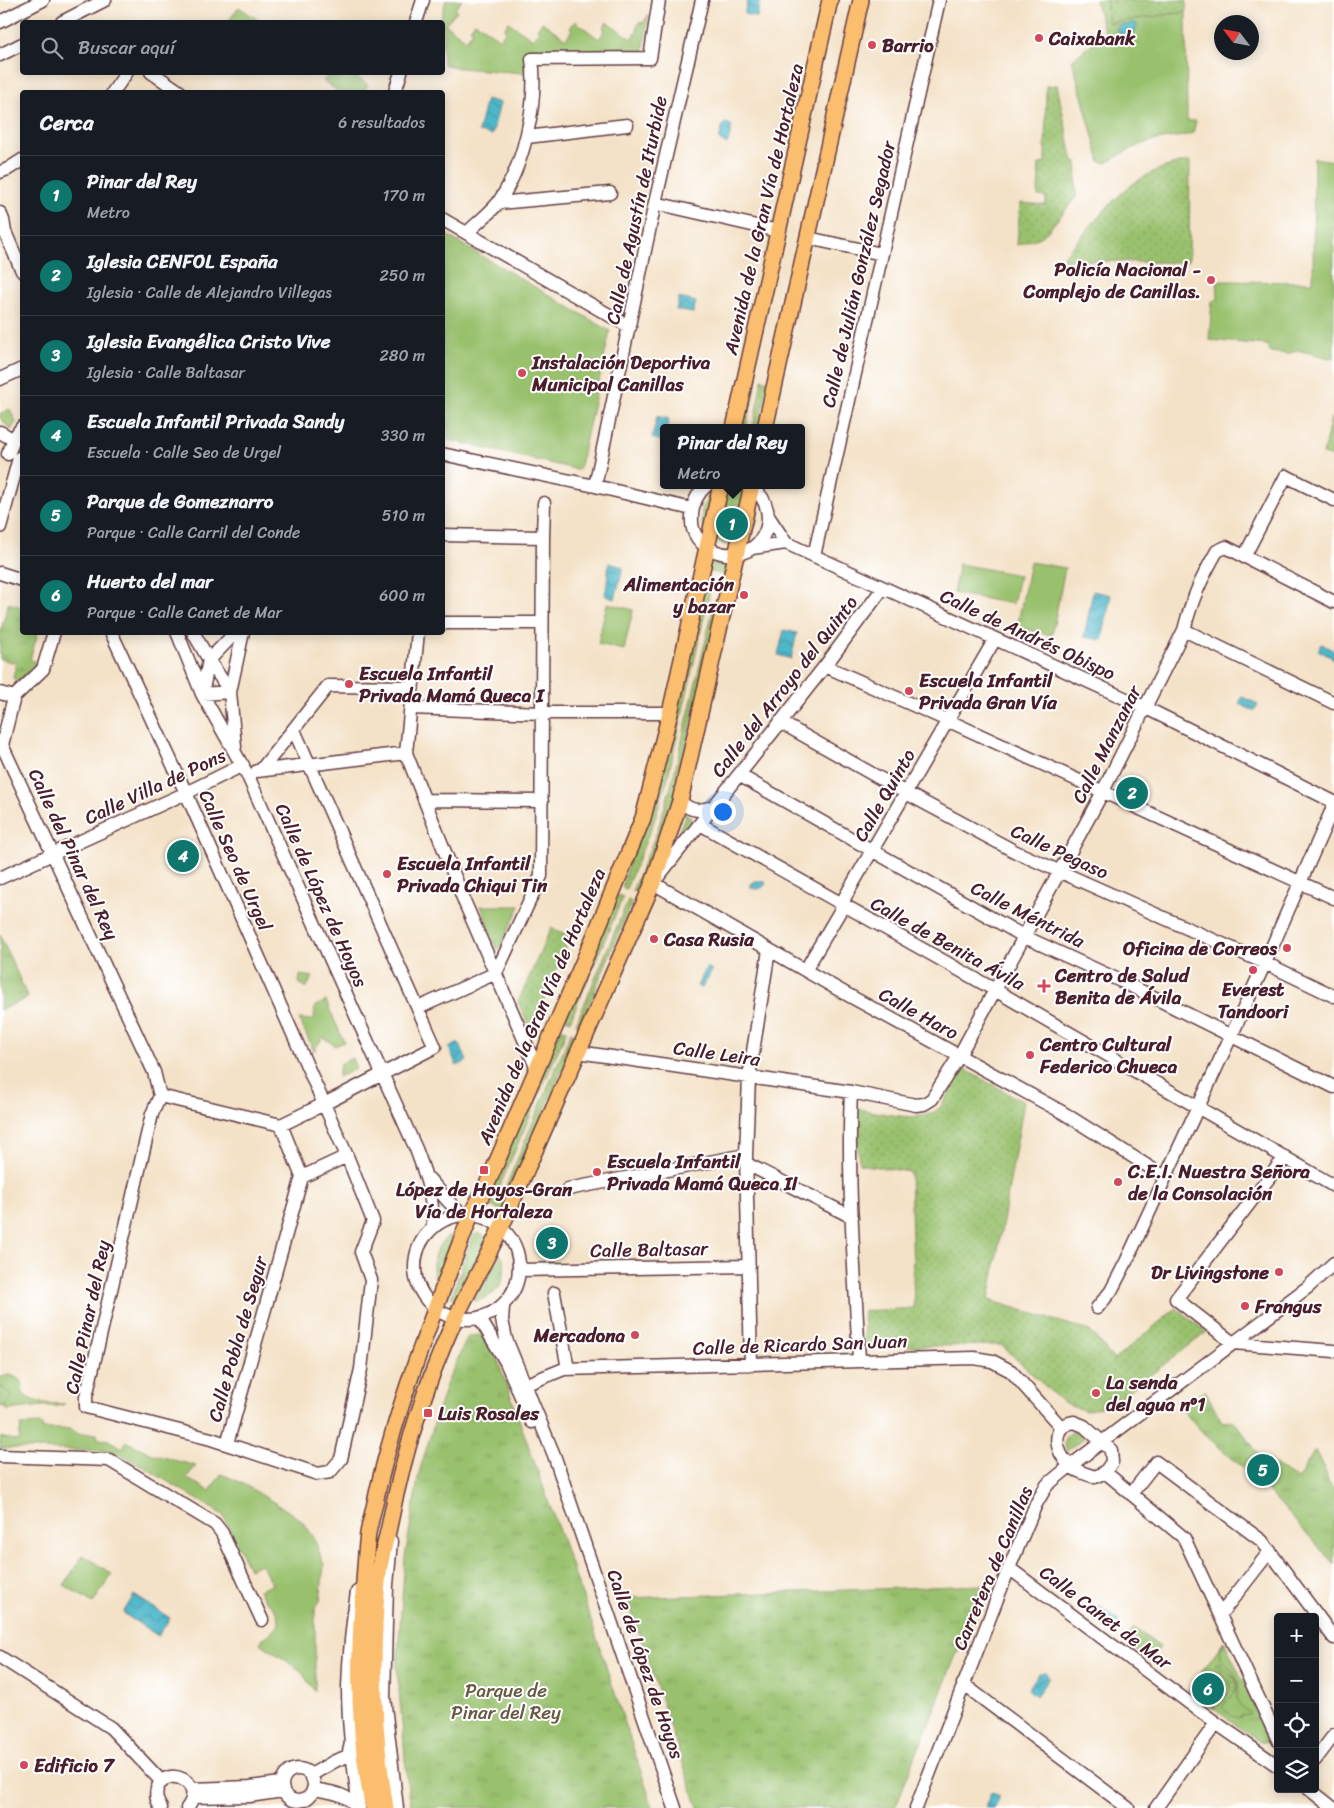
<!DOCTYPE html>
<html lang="es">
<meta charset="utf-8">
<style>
:root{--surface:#171b24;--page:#20242c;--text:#f1f3f6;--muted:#9ea1a6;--line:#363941;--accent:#0f766e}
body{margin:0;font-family:Sriracha,sans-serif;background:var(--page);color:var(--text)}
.controls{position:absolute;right:15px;bottom:15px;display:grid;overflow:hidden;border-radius:5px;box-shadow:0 2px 12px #0003}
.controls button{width:45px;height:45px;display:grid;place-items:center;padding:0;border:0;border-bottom:1px solid var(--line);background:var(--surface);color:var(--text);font:25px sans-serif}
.compass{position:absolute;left:1214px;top:15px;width:45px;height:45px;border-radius:50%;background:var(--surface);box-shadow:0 2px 12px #0003;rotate:302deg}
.you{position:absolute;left:722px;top:811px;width:18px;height:18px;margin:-12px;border:4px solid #fff;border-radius:50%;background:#1a73e8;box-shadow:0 0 0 8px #1a73e833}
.badge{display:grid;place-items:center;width:32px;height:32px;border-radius:50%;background:var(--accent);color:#fff;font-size:16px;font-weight:700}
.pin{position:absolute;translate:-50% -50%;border:2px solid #fff;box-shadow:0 1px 5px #0006}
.popup{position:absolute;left:660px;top:424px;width:145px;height:65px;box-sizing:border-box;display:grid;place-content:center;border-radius:5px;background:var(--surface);filter:drop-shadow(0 1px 4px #0005);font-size:16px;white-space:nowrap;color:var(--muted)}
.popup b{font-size:19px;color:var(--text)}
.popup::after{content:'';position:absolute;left:50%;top:100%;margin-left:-10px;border:10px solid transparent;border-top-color:var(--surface)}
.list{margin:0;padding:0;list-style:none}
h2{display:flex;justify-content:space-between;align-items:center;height:65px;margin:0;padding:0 20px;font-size:21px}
h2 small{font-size:16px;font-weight:400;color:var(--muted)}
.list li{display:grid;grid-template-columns:32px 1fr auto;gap:15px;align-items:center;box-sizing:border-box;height:80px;padding:0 20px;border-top:1px solid var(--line)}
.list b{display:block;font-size:19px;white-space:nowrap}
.list p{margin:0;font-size:16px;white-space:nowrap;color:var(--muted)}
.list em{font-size:16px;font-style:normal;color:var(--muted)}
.icon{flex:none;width:28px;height:28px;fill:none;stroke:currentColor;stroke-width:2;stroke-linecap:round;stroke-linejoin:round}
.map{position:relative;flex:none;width:1334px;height:1808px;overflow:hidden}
.search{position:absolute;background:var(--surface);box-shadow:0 2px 12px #0003;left:20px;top:20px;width:425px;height:55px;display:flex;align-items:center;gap:12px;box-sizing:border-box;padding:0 18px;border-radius:5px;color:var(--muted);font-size:19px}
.panel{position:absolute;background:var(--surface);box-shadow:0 2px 12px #0003;left:20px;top:90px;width:425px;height:545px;border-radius:5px}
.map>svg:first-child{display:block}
.grass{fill:url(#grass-dots);stroke:#72704c}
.park{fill:url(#park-tufts);stroke:#72704c}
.garden{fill:#99c16d;stroke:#72704c}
.water{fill:url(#water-waves);stroke:#4c6c7a}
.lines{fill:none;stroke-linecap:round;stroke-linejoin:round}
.minor-casing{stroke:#643c43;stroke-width:15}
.major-casing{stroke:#643c43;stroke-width:18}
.minor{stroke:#fff;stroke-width:12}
.major{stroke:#fbbd6e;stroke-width:15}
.poi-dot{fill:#d1495b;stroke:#fff;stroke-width:2}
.labels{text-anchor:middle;stroke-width:4;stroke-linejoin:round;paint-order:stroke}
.poi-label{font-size:19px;font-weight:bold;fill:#4a1f2b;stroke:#fff;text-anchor:start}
.street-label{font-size:19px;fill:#4a1f2b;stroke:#fff}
.park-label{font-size:19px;fill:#665842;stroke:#fff}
</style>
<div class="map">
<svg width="1334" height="1808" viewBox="0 0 1334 1808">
<defs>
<pattern id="grass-dots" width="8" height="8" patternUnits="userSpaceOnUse" patternTransform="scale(1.25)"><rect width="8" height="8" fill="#99c16d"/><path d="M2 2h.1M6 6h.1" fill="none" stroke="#85a55f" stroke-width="1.8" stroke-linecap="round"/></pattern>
<pattern id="park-tufts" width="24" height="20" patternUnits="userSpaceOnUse" patternTransform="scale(1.25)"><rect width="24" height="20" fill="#99c16d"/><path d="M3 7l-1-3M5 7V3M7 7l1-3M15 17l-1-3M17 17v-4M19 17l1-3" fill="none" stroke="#85a55f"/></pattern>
<pattern id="water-waves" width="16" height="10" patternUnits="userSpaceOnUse" patternTransform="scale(1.25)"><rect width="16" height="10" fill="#4db8ca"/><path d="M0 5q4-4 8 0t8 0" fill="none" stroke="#4295a4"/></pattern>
</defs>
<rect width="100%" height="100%" fill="#fff"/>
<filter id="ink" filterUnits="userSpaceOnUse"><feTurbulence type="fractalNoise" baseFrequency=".02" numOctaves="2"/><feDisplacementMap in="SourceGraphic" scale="10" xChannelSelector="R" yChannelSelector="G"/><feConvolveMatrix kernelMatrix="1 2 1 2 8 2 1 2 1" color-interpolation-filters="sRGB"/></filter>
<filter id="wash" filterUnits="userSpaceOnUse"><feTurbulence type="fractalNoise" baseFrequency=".0096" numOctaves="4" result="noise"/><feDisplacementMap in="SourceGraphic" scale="20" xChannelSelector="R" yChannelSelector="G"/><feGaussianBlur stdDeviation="1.12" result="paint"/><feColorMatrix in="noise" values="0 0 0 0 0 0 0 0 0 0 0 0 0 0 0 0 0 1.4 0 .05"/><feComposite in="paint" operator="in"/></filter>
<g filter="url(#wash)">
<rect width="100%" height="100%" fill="#f4e2c8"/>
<path class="grass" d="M1106,0H1186V12L1109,23Z
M1057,85L1073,162H1077L1076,197L1048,231L1041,237L1017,245L1020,203L1046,205V197L1038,196L1039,164L1045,163L1046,86Z
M1190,161L1189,258L1186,263L1060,260C1103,217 1124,171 1190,161Z
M752,375L758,376L746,428H740Z
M762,379L769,381L758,428H753Z
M727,490H736L744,493L732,545L724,544L715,540Z
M712,494L704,530C699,517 701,504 712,494Z
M754,501C762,517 756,529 745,541Z
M709,563L727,567L725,575L708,571Z
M705,581L712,582L667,781L654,821L626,889L622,887Z
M715,601L719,602L675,795L659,841L637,892L632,891L658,829L673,779Z
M686,813C698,820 686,832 677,837Z
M618,895L623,897L570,1021L565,1019Z
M628,900L632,902L580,1026L576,1024Z
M551,928L570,936L531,1031L518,1002Z
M561,1028L567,1030L498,1190L493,1187Z
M571,1032L577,1035L509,1193L504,1191Z
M962,1068L1024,1102L989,1300L1090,1331L1114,1360L1176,1308L1207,1332L1112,1404L1085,1411L1061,1401L1001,1345L865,1347L863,1311L914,1308L910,1172L859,1164L856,1111L858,1109C880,1112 926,1126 941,1106C949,1095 955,1080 962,1068Z
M489,1195L506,1202L502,1211L486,1204Z
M478,1233L488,1238L460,1291L454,1298L451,1297L473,1236Z
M452,1234L455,1235L437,1283C428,1264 434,1245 452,1234Z
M500,1254C505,1259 505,1266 504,1273C501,1291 491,1297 473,1302Z"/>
<path class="park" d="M8,603L22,607V632L38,633L30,659L35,662V663L19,682L13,678L16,663L0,659V635Z
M0,935L28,998L0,1010Z
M481,1335L496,1355L588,1612L653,1808H412L408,1790L397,1667L405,1557L419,1473L446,1385L468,1336Z
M0,1387L4,1388L11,1395C11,1402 6,1406 0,1407Z
M1205,1390L1222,1422L1234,1421L1260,1456L1298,1479L1315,1450L1334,1492V1564L1264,1486L1204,1434L1180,1408Z
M984,1585L895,1808H698L627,1598Z
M1224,1641L1268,1734L1269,1738L1265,1742H1260L1188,1690Z"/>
<path class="garden" d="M446,0H462L455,9L457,11L445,24L466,40L473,31L470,29L475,22L500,39L506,31L504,29L508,22L533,39L539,31L537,29L542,22L566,39L572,30L570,28L575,21L599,39L605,30L603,28L607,22L632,39L638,30L636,28L640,22L643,23L649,14L643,53L530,56L524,73L459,68L443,64L442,22H440Z
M1095,0H1106L1109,23L1186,12L1187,121H1196L1193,133C1182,137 1173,137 1162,139C1142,142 1123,152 1107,163L1100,162L1072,60L1105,33Z
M239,7L261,22H228Z
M330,73H351L368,85L363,92H339L323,81Z
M1314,158L1334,161V359L1297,350L1288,354L1269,352L1268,345L1209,340L1212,301L1218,299L1217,281L1313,282Z
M443,233L610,331L579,470L446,439L442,414Z
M10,409L16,422L11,430L0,418V414Z
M1331,418H1334V457L1323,454Z
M1030,562L1065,568L1052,635L1017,628Z
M959,564L1019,575L1013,604L953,593Z
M607,603L633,610L624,650L598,644Z
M481,906H520L499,949L496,948Z
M300,975L313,977L306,988L299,983Z
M326,1001L344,1042L335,1046L323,1037L314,1051L299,1019L314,1020L315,1006Z
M352,1058L356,1069L338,1077L340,1064Z
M9,1375C21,1378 22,1381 23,1393C34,1405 49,1403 65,1404L58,1406H43L7,1410L5,1406L9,1402L11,1395L4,1388L0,1387V1377Z
M42,1424L43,1429H70L78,1434H97L98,1439L108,1440L123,1448L126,1441L152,1454L196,1466L186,1478L210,1491L221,1474L242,1483L288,1511L303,1522L313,1536L324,1565L320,1601L315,1608V1692L300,1670L260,1643L263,1638L267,1636L279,1625C280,1606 265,1606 259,1590L272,1585L261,1564L249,1569L223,1515L139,1464L116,1453L107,1451L0,1448V1437L19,1441L21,1425Z
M1072,1432L1077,1433L1084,1438L1067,1451L1064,1444L1065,1438Z
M83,1555L112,1574L93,1603L64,1585Z
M1134,1628L1160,1647L1150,1661L1125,1642Z
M1224,1641L1220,1651L1221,1657L1217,1661L1216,1666L1230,1681L1231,1689L1221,1702L1218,1700L1213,1708L1188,1690Z
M1223,1661C1228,1666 1233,1670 1236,1676C1242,1694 1228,1700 1250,1714L1249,1715L1240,1716V1718L1232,1716L1222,1708L1229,1698L1230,1699C1236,1691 1238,1685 1234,1675L1232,1676L1220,1665V1663Z"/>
<path class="water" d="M748,0H760L757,17L744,14Z
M1134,22L1137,24V27L1133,34H1120L1116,29L1120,24L1126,25Z
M486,99L500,103L492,135L478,132Z
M725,123L730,124L732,127L728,142L726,144L719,140L723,125Z
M679,298L696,302L693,313L676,310Z
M657,416L669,419L667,428H663V441L652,438Z
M609,563L623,567L615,599L607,597L605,595C608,584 607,574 609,563Z
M1093,591L1111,595L1102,640L1084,637Z
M784,630L797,633L791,659L778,655Z
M1322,644L1334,651V659L1318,650Z
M1242,697L1258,704L1254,711L1239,704Z
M755,881H764L766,884C761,889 758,890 751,888V884Z
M707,967L712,970L702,988L697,986Z
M459,1043L467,1061L457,1066L449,1048Z
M134,1595L170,1618L158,1636L123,1613Z
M1099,1605L1119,1621L1113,1629L1093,1614Z
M1044,1671L1048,1675L1047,1677L1049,1678L1036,1696L1028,1689L1040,1672L1042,1674Z
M991,1792L1000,1796L995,1808H985Z"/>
</g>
<g filter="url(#ink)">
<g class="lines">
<defs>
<path id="minor" d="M0,22L43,0
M62,22L105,0
M416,22L423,0
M0,55L22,44
M151,72L180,92
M113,92L127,72
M395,92L401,72
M527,137L627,125
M0,172L8,169L22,160
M498,203L610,193
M655,203L778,231
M0,213L3,220L5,232L22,271
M442,219L630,327
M468,232C477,223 490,213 498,203C524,166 538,103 532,59L650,58L659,0
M808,238L882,254
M0,379L22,369
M0,432L14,440
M8,454L16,435L22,427
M442,454L595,486L692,509
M707,485C695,495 691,507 692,522C692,533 700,544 710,549C757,572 790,515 750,485
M595,486L655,203L702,0
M768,516L786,543
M0,527L19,458
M442,535L543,537
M752,548L786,543L1146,708L1334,802
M814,556L939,0
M1244,557L1286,476L1334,500
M0,573L22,580
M883,588L825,666L653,883L848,995L1062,1112L1165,1177
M442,623H542
M1184,630L1334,703
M54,632L43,669L14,697L2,745L154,1072L160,1096
M111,632L186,793L324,1104L435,1047L294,730
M177,632L202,694L247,774L416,1149C427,1178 433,1196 433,1227
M193,632L209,660L230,692L235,747
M236,632L209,660L202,694L230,692L243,632
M418,632L406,753L465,903L537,1069
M825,666L949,721L1334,898
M0,693L14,697
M411,708L542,713H670
M780,722L906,793L1016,852L1265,963L1334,996
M261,770L328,686L412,687
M257,771L406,753
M739,775L1025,937L1123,982L1334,1087
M425,800L542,801
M680,801C692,813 701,811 715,806
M700,824L995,990L1334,1186
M0,878L186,793L243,765
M806,969L843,906L845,897L995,639
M496,973L541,876L543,537L544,503
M418,1008L496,973
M578,1052L851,1092L916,1105L924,1104L932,1099L959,1056L1099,799L1184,630C1192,599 1201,579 1217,551L1226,547L1334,602
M851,1092C847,1182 855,1272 859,1361
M160,1096L152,1114L86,1397V1407L211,1439L318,1474L330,1472L341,1459L361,1369L371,1280L361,1252L373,1221L347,1156
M160,1096L281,1125
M324,1104L347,1156L302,1177L281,1125Z
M1285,1157L1176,1299L1233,1343L1334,1351
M747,1164L852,1217
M429,1179L448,1201L461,1214
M568,1189L746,1155
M415 1267a52 52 0 1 1 104 0a52 52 0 1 1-104 0Z
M519,1270L749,1266
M554,1293L568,1369
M503,1307L502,1320L506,1339L554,1455L675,1808
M1097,1308L1111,1291L1126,1262L1265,963L1334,805
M480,1319L506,1362L532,1422
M751,1365L746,1155L749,1077L769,950
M517,1388L564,1369L974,1358L992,1361L1011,1371L1061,1427
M1074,1422L1084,1426L1111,1450L1112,1462L1105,1472L1095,1477C1087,1474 1076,1472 1069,1465C1056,1452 1049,1426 1074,1422Z
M227,1444L302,1177
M0,1456L109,1460L215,1524L222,1533L262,1620
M1105,1472L1184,1538L1278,1740
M1131,1494L1156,1462L1262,1541L1334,1638
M391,1541L387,1585L384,1697L397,1808
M1009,1568L1216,1723L1278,1766
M357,1592C352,1624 349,1656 348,1688C348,1728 354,1769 359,1808
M1220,1615L1270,1551
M0,1657L111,1728L162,1782
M963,1684L1128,1808
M1315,1760L1334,1735
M282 1785a16 16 0 1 1 32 0a16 16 0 1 1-32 0Z
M311,1775L335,1761L348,1756L351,1743
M192,1789L250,1787L281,1783
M313,1789C329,1792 348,1793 357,1808
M1309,1789L1333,1808
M192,1797L249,1796L283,1791
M161,1808C157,1802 155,1796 157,1789C166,1763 207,1783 187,1808
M916,1808L1009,1568L1036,1504L1047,1485L1070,1466L1308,1287L1334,1263
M1156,1808L1216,1723"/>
<path id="major" d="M734,428L830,0
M765,428L861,0
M373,1808C357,1735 357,1657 364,1582C365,1566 366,1550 368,1533C371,1519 375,1504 378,1489C400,1395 437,1305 471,1214L485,1189L594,937L643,818L670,713L721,485
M386,1808C373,1733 371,1658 378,1582C379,1564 385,1545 389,1527C403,1455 425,1385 455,1319C474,1279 497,1241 513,1200L653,883L680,801L752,485"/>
</defs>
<use href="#minor" class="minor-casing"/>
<use href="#major" class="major-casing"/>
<use href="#minor" class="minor"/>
<use href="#major" class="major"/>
</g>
</g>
<g class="poi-dot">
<circle cx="1039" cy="38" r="5"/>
<circle cx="872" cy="45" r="5"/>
<circle cx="1211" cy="280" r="5"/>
<circle cx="522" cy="373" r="5"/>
<circle cx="744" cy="595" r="5"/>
<circle cx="349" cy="684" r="5"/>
<circle cx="909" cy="691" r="5"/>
<circle cx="387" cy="874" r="5"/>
<circle cx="654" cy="939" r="5"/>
<circle cx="1287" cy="948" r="5"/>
<circle cx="1253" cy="970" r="5"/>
<path d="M1041.5 978.5h5v5h5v5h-5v5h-5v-5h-5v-5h5z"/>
<circle cx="1030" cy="1055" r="5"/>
<rect x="479" y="1165" width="10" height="10" rx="2.5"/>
<circle cx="597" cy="1172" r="5"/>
<circle cx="1118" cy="1182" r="5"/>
<circle cx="1279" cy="1272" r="5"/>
<circle cx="1245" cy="1306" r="5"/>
<circle cx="635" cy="1335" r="5"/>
<circle cx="1096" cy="1393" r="5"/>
<rect x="423" y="1408" width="10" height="10" rx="2.5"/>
<circle cx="24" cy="1765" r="5"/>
</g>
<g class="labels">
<g class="poi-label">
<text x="1049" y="45">Caixabank</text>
<text x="882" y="52">Barrio</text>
<text x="1201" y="276" text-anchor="end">Policía Nacional -<tspan x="1201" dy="22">Complejo de Canillas.</tspan></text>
<text x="532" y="369">Instalación Deportiva<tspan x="532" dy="22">Municipal Canillas</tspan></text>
<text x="734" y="591" text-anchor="end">Alimentación<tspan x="734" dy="22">y bazar</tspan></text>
<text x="359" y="680">Escuela Infantil<tspan x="359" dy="22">Privada Mamá Queca I</tspan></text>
<text x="919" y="687">Escuela Infantil<tspan x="919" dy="22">Privada Gran Vía</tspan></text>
<text x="397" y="870">Escuela Infantil<tspan x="397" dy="22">Privada Chiqui Tin</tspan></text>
<text x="664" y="946">Casa Rusia</text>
<text x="1277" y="955" text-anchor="end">Oficina de Correos</text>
<text x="1055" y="982">Centro de Salud<tspan x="1055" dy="22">Benita de Ávila</tspan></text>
<text x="1253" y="996" text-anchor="middle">Everest<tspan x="1253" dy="22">Tandoori</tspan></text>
<text x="1040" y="1051">Centro Cultural<tspan x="1040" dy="22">Federico Chueca</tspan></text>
<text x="607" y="1168">Escuela Infantil<tspan x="607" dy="22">Privada Mamá Queca II</tspan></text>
<text x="1128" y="1178">C.E.I. Nuestra Señora<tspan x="1128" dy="22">de la Consolación</tspan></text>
<text x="484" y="1196" text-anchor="middle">López de Hoyos-Gran<tspan x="484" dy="22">Vía de Hortaleza</tspan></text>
<text x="1269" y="1279" text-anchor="end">Dr Livingstone</text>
<text x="1255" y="1313">Frangus</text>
<text x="625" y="1342" text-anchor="end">Mercadona</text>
<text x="1106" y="1389">La senda<tspan x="1106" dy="22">del agua nº1</tspan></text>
<text x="438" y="1420">Luis Rosales</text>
<text x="34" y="1772">Edificio 7</text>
</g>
<g class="street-label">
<text transform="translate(763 209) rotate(-77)" y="7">Avenida de la Gran Vía de Hortaleza</text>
<text transform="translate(636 210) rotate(-78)" y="7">Calle de Agustín de Iturbide</text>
<text transform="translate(858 274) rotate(-77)" y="7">Calle de Julián González Segador</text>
<text transform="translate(1028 634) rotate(25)" y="7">Calle de Andrés Obispo</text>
<text transform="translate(784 686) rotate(-52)" y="7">Calle del Arroyo del Quinto</text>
<text transform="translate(1106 744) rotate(-63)" y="7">Calle Manzanar</text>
<text transform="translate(155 786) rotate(-25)" y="7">Calle Villa de Pons</text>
<text transform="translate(884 795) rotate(-60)" y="7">Calle Quinto</text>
<text transform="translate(1060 851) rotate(25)" y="7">Calle Pegaso</text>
<text transform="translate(74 854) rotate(65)" y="7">Calle del Pinar del Rey</text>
<text transform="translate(236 860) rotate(66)" y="7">Calle Seo de Urgel</text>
<text transform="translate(322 895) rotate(66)" y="7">Calle de López de Hoyos</text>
<text transform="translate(1028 914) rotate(27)" y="7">Calle Méntrida</text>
<text transform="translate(948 943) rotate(29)" y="7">Calle de Benita Ávila</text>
<text transform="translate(541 1006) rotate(-67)" y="7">Avenida de la Gran Vía de Hortaleza</text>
<text transform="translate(919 1013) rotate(29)" y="7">Calle Haro</text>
<text transform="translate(717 1053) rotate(8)" y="7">Calle Leira</text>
<text transform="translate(649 1249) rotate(-1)" y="7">Calle Baltasar</text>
<text transform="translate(87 1317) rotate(-78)" y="7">Calle Pinar del Rey</text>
<text transform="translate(237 1339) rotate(-74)" y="7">Calle Pobla de Segur</text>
<text transform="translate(800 1344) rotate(-2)" y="7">Calle de Ricardo San Juan</text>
<text transform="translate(992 1568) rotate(-67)" y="7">Carretera de Canillas</text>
<text transform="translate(1106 1617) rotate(37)" y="7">Calle Canet de Mar</text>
<text transform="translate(646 1664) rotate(71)" y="7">Calle de López de Hoyos</text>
</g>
<g class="park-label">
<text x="506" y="1697">Parque de<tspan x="506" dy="22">Pinar del Rey</tspan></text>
</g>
</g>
</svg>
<div class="controls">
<button>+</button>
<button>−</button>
<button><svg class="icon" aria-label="locate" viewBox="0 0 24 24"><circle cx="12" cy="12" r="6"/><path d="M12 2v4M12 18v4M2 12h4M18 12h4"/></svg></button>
<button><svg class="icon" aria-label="layers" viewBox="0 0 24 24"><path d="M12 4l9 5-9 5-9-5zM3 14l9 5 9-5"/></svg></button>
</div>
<svg class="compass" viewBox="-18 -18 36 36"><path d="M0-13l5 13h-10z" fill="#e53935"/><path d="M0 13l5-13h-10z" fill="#9ea1a6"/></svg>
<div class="you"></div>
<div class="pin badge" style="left:732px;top:524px">1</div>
<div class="popup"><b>Pinar del Rey</b>Metro</div>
<div class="pin badge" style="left:1132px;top:793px">2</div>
<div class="pin badge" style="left:552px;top:1243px">3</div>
<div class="pin badge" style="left:183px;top:856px">4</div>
<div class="pin badge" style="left:1263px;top:1470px">5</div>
<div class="pin badge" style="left:1208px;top:1689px">6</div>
<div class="search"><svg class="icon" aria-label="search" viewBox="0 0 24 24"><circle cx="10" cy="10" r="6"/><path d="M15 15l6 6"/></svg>Buscar aquí</div>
<section class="panel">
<h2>Cerca<small>6 resultados</small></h2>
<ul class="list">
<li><span class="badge">1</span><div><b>Pinar del Rey</b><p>Metro</p></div><em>170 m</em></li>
<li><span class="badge">2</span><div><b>Iglesia CENFOL España</b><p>Iglesia · Calle de Alejandro Villegas</p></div><em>250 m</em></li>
<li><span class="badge">3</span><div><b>Iglesia Evangélica Cristo Vive</b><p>Iglesia · Calle Baltasar</p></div><em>280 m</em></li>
<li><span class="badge">4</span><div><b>Escuela Infantil Privada Sandy</b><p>Escuela · Calle Seo de Urgel</p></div><em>330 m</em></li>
<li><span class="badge">5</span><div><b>Parque de Gomeznarro</b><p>Parque · Calle Carril del Conde</p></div><em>510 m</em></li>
<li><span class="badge">6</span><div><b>Huerto del mar</b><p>Parque · Calle Canet de Mar</p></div><em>600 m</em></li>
</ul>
</section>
</div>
